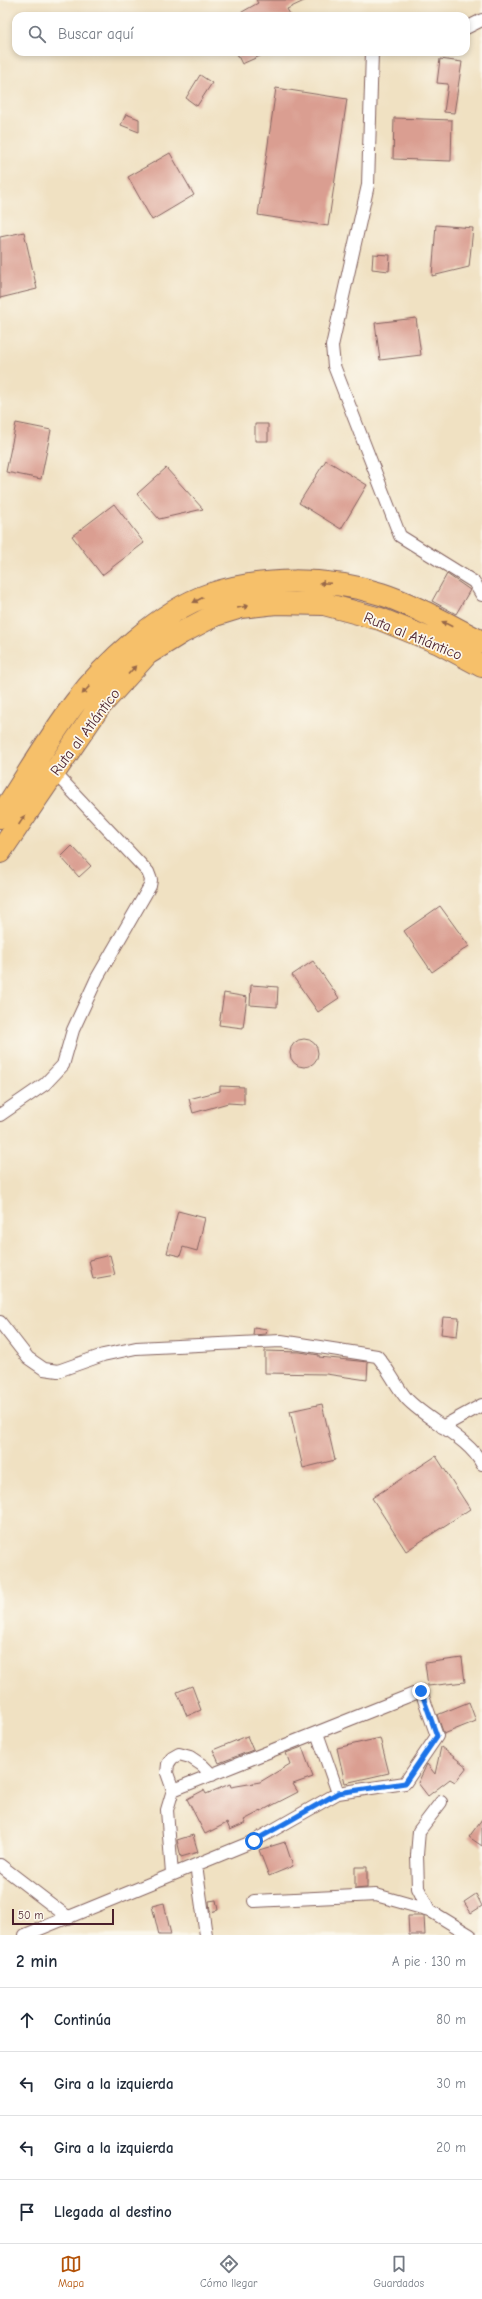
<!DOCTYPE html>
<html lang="es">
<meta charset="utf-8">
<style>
:root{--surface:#fff;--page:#f2f2f3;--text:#1f2937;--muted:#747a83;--line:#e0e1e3;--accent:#b45309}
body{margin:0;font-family:"Comic Neue",sans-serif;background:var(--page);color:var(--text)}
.scale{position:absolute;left:12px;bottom:10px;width:102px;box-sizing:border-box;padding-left:4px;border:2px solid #4a1f2b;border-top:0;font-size:11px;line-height:14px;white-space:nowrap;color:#4a1f2b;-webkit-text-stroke:3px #fbf7ec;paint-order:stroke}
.stop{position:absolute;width:12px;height:12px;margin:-9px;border:3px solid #1a73e8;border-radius:50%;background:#fff}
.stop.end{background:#1a73e8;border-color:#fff;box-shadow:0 1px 4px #0008}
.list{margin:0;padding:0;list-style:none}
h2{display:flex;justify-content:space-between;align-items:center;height:52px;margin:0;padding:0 16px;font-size:17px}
h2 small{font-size:13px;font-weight:400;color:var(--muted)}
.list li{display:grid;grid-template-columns:26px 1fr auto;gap:12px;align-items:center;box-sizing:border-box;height:64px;padding:0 16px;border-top:1px solid var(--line)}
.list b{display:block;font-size:15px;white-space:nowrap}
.list em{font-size:13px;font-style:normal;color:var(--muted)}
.icon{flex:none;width:22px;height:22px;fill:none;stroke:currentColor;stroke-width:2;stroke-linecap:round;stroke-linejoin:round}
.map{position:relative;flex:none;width:482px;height:1935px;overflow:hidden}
.search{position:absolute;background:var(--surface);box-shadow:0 2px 6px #0003;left:12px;right:12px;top:12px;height:44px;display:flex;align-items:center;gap:10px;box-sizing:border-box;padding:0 14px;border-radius:12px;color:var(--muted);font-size:15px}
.sheet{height:308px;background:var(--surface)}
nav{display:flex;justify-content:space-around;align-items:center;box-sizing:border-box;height:56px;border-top:1px solid var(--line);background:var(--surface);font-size:11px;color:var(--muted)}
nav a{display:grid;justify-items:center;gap:2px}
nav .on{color:var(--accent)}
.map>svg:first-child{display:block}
.building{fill:#da9e91}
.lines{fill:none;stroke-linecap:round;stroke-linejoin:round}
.street-casing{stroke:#846360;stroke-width:14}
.highway-casing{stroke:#846360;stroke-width:24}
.street{stroke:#fff;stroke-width:12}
.highway{stroke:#f6c06b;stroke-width:22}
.oneway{fill:#976748}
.route{stroke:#1a73e8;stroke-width:5}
.labels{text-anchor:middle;stroke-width:3.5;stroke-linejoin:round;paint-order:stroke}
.street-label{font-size:15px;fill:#4a1f2b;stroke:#fbf7ec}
</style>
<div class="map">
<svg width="482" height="1935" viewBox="0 0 482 1935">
<rect width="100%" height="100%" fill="#fbf7ec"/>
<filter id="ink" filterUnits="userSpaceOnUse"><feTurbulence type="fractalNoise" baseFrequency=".025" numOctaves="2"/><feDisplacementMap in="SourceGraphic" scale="8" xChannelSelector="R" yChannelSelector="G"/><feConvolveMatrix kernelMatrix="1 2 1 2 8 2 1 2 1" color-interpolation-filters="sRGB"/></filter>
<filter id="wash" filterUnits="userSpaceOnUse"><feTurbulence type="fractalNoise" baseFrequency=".012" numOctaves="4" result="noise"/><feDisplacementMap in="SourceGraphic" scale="16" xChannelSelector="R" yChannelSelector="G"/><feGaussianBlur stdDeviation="0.9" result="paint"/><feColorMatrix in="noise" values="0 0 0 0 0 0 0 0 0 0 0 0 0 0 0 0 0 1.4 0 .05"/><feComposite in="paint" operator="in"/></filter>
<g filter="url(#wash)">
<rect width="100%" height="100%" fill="#f0e1c2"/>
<g id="blocks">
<path class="building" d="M256,0H306L287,9L291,16H235L258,3Z
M236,52H269L242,64Z
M440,59L462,62L454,113L444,112L448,84L437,83Z
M200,75L212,83L197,106L186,98Z
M276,88L347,99L328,226L258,215Z
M126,114L139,119V132L121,125Z
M394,118L452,120L451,161L393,159Z
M170,153L194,195L152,220L128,177Z
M436,225L473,228L469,267L432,276Z
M24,232L37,289L0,298V237Z
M373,254L390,255L389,271L372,269Z
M416,318L421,355L380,360L375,323Z
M16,423L51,430L41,479L6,472Z
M255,424H268V441H255Z
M326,460L367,485L341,529L299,503Z
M166,468L203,509L159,519L137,494Z
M114,504L144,543L102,575L72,536Z
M447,574L470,590L456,614L432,601Z
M72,846L91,866L79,877L61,857Z
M440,906L469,946L432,972L404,931Z
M313,961L339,998L318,1012L292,975Z
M251,985L278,987L277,1007L250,1005Z
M224,993L247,997L243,1028L219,1025Z
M290 1053a14 14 0 1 1 28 0a14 14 0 1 1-28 0Z
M220,1086L244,1087V1104L228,1103L193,1113L189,1099L220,1091Z
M178,1211L205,1218L197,1251L183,1247L180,1256L167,1253Z
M110,1255L115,1275L93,1279L89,1260Z
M443,1317L459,1318L457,1336L441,1334Z
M254,1327L267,1329L266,1334L253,1335Z
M265,1351L300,1352L319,1355V1357L368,1362L367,1380L326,1374L265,1373Z
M322,1404L335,1460L303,1468L290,1411Z
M436,1456L470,1509L406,1551L372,1498Z
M462,1658L465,1682L428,1686L425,1663Z
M192,1686L201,1710L187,1716L177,1692Z
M469,1702L476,1721L444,1734L437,1715Z
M247,1736L253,1750L219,1763L213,1750Z
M380,1738L389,1773L345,1783L337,1748Z
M302,1747L313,1777L293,1784L298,1792L244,1820L246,1823L230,1830L227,1823L205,1834L187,1799L204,1790L206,1794L230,1784L231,1787L260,1782L290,1764L286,1753Z
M441,1747L467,1767L455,1782L450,1779L428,1796L418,1783L427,1764L435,1774Z
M482,1819V1846L469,1837Z
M193,1835L198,1852L181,1857L177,1840Z
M285,1842L293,1866L269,1876L259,1850Z
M355,1867H367V1888L355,1889Z
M476,1894L482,1906L471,1913L464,1902Z
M216,1900L218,1910L210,1912L209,1901Z
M164,1903L171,1935H159L152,1906Z
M408,1916H424L425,1935H409Z"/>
</g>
</g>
<g filter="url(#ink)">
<use href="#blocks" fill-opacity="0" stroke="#846360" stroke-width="1"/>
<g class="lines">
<defs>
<path id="street" d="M466,28L482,20
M372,52L368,185L332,346L334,366L400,536L474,582L482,595
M0,1115L45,1084L63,1065L73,1030L97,978L150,886L151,880L148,872L54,772
M0,1322L28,1358L44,1369L58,1371L103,1355L136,1348L281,1341L377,1356C389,1369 396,1387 407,1399C429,1422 468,1437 482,1464
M442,1427L482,1405
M317,1733L338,1793
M441,1802L419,1831L417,1855L418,1888L429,1910L470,1935
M0,1865L69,1918
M196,1865L206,1935
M172,1874L167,1810L173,1790L167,1773L168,1764L172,1758L179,1754L190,1757L202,1765L212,1775
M254,1901L376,1895L429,1910
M25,1935L254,1841L338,1793L405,1783L437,1736L421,1691L173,1790"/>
<path id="highway" d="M0,817C25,779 48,739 75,703C104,664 161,611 208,595C262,577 326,577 381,594C413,604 452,627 482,642
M0,852L99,707L147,654L181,633L215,615L241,607L276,603L324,604L380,619L439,643L482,666"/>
</defs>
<use href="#street" class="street-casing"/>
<use href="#highway" class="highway-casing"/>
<use href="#street" class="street"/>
<use href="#highway" class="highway"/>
</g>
<defs><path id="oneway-solid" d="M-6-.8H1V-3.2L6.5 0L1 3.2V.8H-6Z"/></defs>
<g class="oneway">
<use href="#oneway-solid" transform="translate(325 583) rotate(-178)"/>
<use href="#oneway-solid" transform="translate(198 600) rotate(153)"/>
<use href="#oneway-solid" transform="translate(243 607) rotate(-10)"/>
<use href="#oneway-solid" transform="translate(447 624) rotate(-153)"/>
<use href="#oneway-solid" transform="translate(132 670) rotate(-48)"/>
<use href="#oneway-solid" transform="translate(86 690) rotate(133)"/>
<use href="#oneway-solid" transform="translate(22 820) rotate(-56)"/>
</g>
</g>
<g class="lines" filter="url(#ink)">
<path class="route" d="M254,1841L338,1793L405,1783L437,1736L421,1691"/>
</g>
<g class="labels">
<g class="street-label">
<text transform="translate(413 636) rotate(22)" y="5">Ruta al Atlántico</text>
<text transform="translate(85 732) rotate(-53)" y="5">Ruta al Atlántico</text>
</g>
</g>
</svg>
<div class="scale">50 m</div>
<div class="stop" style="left:254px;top:1841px"></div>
<div class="stop end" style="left:421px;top:1691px"></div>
<div class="search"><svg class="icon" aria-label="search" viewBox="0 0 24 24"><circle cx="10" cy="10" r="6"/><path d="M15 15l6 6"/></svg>Buscar aquí</div>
</div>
<section class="sheet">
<h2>2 min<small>A pie · 130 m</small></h2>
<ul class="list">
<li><svg class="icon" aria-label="ahead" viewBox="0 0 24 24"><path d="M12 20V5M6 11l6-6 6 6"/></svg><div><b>Continúa</b></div><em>80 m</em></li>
<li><svg class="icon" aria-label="left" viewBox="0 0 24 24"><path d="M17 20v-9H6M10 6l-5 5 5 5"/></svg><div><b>Gira a la izquierda</b></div><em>30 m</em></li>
<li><svg class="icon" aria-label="left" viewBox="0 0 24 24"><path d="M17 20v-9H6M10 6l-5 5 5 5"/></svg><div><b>Gira a la izquierda</b></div><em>20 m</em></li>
<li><svg class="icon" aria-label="arrive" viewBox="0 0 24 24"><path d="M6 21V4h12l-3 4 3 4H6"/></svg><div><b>Llegada al destino</b></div></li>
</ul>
</section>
<nav>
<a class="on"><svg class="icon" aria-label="map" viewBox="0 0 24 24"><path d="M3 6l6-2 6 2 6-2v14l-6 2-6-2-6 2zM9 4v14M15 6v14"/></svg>Mapa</a>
<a><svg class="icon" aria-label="directions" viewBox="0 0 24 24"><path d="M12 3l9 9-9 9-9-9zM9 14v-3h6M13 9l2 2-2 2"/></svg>Cómo llegar</a>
<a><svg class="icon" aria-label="saved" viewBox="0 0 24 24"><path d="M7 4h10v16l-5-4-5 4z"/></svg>Guardados</a>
</nav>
